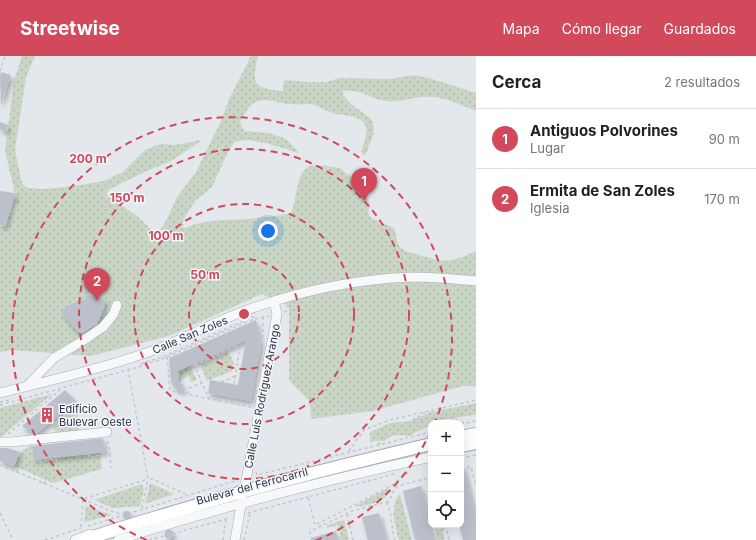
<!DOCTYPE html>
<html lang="es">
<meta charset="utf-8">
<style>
:root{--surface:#fff;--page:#f2f2f2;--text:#202124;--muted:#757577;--line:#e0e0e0;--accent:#d1495b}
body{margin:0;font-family:Inter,sans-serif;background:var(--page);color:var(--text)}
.controls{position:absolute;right:12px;bottom:12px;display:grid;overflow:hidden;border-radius:8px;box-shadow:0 4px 16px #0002}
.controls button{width:36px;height:36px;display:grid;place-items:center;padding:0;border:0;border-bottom:1px solid var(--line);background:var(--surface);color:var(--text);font:20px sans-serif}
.you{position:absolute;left:268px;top:175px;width:14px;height:14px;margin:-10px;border:3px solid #fff;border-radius:50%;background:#1a73e8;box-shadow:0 0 0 6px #1a73e833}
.badge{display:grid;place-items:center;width:26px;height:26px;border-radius:50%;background:var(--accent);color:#fff;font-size:13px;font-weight:700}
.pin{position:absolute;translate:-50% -33px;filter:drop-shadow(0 1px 2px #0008)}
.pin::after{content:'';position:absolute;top:21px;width:14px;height:12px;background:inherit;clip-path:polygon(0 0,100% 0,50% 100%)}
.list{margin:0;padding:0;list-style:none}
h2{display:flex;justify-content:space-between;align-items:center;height:52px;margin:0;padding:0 16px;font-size:17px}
h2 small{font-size:13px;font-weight:400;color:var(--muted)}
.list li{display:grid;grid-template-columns:26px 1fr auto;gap:12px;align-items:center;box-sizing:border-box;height:60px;padding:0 16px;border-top:1px solid var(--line)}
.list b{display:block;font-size:15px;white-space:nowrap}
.list p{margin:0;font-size:13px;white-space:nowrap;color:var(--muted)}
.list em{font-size:13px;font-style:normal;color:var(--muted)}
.icon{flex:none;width:22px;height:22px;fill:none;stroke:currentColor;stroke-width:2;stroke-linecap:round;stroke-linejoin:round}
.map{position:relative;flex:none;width:476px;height:484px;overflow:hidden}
header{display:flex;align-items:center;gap:24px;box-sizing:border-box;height:56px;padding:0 20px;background:var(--accent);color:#fff}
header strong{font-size:19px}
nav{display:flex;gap:22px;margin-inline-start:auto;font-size:14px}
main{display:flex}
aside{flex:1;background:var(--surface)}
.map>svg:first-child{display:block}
.grass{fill:url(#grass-dots)}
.park{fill:url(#park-crowns)}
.building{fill:#bbc0ca;filter:url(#shadow)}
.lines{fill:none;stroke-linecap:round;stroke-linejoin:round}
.minor-casing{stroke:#a9aeb7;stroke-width:10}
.major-casing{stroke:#a3abb8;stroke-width:14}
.path{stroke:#c2c5cb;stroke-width:1.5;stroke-dasharray:3 3;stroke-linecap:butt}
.minor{stroke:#f7f8fa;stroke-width:9}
.major{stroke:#fff;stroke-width:12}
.ring{fill:none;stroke:#d1495b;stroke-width:2;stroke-dasharray:7 5}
.labels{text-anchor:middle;stroke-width:3;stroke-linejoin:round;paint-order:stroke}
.street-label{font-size:11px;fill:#2b3445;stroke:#f4f6f9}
.poi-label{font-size:11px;fill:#2b3445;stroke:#f4f6f9;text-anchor:start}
.centre{fill:#d1495b;stroke:#f4f6f9;stroke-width:2}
.ring-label{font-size:12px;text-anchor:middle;font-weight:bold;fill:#d1495b;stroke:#f4f6f9;stroke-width:3;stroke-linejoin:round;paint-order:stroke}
</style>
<header>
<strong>Streetwise</strong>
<nav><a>Mapa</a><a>Cómo llegar</a><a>Guardados</a></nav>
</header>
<main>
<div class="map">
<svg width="476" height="484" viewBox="0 0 476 484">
<defs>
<pattern id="grass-dots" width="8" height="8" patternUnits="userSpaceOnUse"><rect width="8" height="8" fill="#c9d6c5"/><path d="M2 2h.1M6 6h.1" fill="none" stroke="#adb8ab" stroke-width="1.8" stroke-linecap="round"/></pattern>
<pattern id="park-crowns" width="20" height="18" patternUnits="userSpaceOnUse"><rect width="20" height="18" fill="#c9d6c5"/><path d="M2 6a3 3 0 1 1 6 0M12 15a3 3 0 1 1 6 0" fill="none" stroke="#adb8ab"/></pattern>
<filter id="shadow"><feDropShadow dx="2.5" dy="4" stdDeviation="2" flood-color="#0004"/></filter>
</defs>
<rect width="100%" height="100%" fill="#e4e7ec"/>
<path class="grass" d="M22,0H35L26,21L15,94L21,123L23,129L28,132L45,133L80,129L104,125L123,116L145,94L152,91L160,88L175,89L201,84L198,87L171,105L147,115L110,133L106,138L138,161L155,177L159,176L166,165L177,141L196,116L221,65L229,43L251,0H258C251,30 254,32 283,35V27L285,24L306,26H327L339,22L390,23L414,19L429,22L476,37V55C459,48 441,39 422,41C410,42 398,47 385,45C372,43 358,32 343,35V39L351,48L369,61L373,66L374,77L365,100L361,96C363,88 370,75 364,67C357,58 339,60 330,56C323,53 317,49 310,48C304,48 298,49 291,48C281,48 269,42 258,45C249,48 245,58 240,65L242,72L245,75L268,77L281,81L286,83L299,97C282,92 252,80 235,86L229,94L212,131L195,145L185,161L181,170L185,172C204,163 227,164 247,163C261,162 275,160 288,158L291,156L293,152L299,123L304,114L310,110L318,109L340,112L355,124L365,138L370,149L368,157L371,162L394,172C397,178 396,188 401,192C405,196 414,197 419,199C447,207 449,207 476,195V330H463L373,355L311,363L310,346L289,324V250L262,238L169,280L91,300L13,294L0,296V170L6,171L15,143V137L5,95L14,24Z
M228,296L234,307L232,315L207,325L200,308L209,305L214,315L224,311L219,300Z
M190,310L197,324L191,326L189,320L179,325L178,315Z
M52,338L1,381H0V352Z
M476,347V359L443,363L436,367H431V369L409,380L394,379L385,384L370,386V376L390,367L411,365L431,356Z
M77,351L79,375L57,377L52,371Z
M32,389L34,404L100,397L102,413L53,427L14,410L20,396Z
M150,427L174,438L145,448Z
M142,428L144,434L140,450L112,452L94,444Z
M388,432C389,448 368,448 357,451L355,450Z
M400,438L412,484H399C395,471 389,449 400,438Z
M86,450L112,459L84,466Z
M344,464L349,484H342L338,469L327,472V469Z
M434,469H441L445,484H438Z"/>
<path class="park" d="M219,300L224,311L214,316L209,305Z"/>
<path class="building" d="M1,16L11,19L1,49L0,20Z
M0,66L8,69L7,75L0,74Z
M0,135L15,137V143H13L5,170L0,169Z
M85,240H93V242L106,244L104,252L97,268L81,278L74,272L61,256L69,249L86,243Z
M256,264L261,288L251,345L208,337L210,324L238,329L246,284L178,315L179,327L183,328L182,336L175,332L171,326L169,302Z
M65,334L76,345L37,377L32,378L31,372L29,375L22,370Z
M103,382L105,396L34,404L32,390Z
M0,392H7L20,396L14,410L0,405Z
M461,409H463L476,460V484H463L459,469H461Z
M421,430L434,484H415L403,435Z
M123 459a4 4 0 1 1 8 0a4 4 0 1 1-8 0Z
M379,457L386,484H368L362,461Z
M164.5 478a4.5 4.5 0 1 1 9 0a4.5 4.5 0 1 1-9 0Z
M336,475L338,484H311V482Z"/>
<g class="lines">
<defs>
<path id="minor" d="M27,330L54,302L84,284L103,271L113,259L117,249
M0,337C48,325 97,314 143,298C179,286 211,267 247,254C300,235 356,223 412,221C434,221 455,223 476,225
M0,386H11L107,376
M244,435L277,258L274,245
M75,484L90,478
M118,484C221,451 326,424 431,401
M235,484L242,444"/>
<path id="major" d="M461,381L476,378
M461,390L476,387
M85,484C118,472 151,463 184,453C265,428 348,408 431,388"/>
</defs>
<use href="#minor" class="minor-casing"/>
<use href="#major" class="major-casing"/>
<path class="path" d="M0,15L5,0
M121,243L137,213L146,202L165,186L176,173L184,168
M284,256L291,254L290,250L284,251
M263,261V283
M167,301L170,335L251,351
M141,308L167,299L255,260
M194,308L209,343
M195,309L237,290
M128,313L148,423H152L188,439
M221,326L236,320
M234,328L239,297L236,289
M188,338L189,332L202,327
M218,345L219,339
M0,346L10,344
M231,347L232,342
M0,349L142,310L167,301L242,268L255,263L269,260
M452,362L476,348
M414,364L452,362L465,367
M461,368L476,365
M8,378L60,334
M378,388L412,364L429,355
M349,395L364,374L390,364L476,344
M88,398L90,402
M110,398L111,412
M461,402L476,399
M41,405L50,423
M0,409L116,457L125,458
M461,413L471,411L476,430
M16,415L34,406L56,403L59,419
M256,416L257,419L261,418L431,376
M394,418L308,441L315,469L391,430L411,414
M43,427L95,400L110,398L108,385
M428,444L431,443
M387,446C392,458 391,471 395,484
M142,452L148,423
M0,457L13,484
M248,457L308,441
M347,458L353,484
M446,469L449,484
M88,470L238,424
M81,471L83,443L148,423
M436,475L456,470
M45,484L81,472
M149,484L230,462
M223,484L226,462
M244,484L250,457
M312,484L310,476L313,474L352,455L387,446L391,441L394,434L398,430L431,421"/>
<use href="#minor" class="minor"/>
<use href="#major" class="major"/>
</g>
<g class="ring">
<circle cx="244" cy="258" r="55"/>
<circle cx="244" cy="258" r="110"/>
<circle cx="244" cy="258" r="165"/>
<path d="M431 375A220 220 0 1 1 435 366"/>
</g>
<defs>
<symbol id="building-bare" viewBox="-9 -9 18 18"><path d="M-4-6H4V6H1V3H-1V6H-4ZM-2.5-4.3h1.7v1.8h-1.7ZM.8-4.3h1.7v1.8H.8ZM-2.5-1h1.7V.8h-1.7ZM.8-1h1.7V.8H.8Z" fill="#d1495b" stroke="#f4f6f9" stroke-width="2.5" paint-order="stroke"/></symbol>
</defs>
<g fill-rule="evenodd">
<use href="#building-bare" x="36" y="348" width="22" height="22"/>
</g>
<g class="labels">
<g class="street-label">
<text transform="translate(190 279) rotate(-23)" y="4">Calle San Zoles</text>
<text transform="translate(262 340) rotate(-79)" y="4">Calle Luis Rodríguez Arango</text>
<text transform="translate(252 430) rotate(-15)" y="4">Bulevar del Ferrocarril</text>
</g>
<g class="poi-label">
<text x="59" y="357">Edificio<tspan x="59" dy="13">Bulevar Oeste</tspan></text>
</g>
</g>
<circle cx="244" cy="258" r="6" class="centre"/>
<g class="ring-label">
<text x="88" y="107">200 m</text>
<text x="127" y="146">150 m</text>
<text x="166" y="184">100 m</text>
<text x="205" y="223">50 m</text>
</g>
</svg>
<div class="controls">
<button>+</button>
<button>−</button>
<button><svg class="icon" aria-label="locate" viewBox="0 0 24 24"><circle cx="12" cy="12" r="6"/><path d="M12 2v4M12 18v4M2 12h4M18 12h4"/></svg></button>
</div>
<div class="you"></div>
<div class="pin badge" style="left:364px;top:145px">1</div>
<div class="pin badge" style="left:97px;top:245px">2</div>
</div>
<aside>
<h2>Cerca<small>2 resultados</small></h2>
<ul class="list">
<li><span class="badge">1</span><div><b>Antiguos Polvorines</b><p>Lugar</p></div><em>90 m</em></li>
<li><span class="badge">2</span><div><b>Ermita de San Zoles</b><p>Iglesia</p></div><em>170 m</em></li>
</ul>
</aside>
</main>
